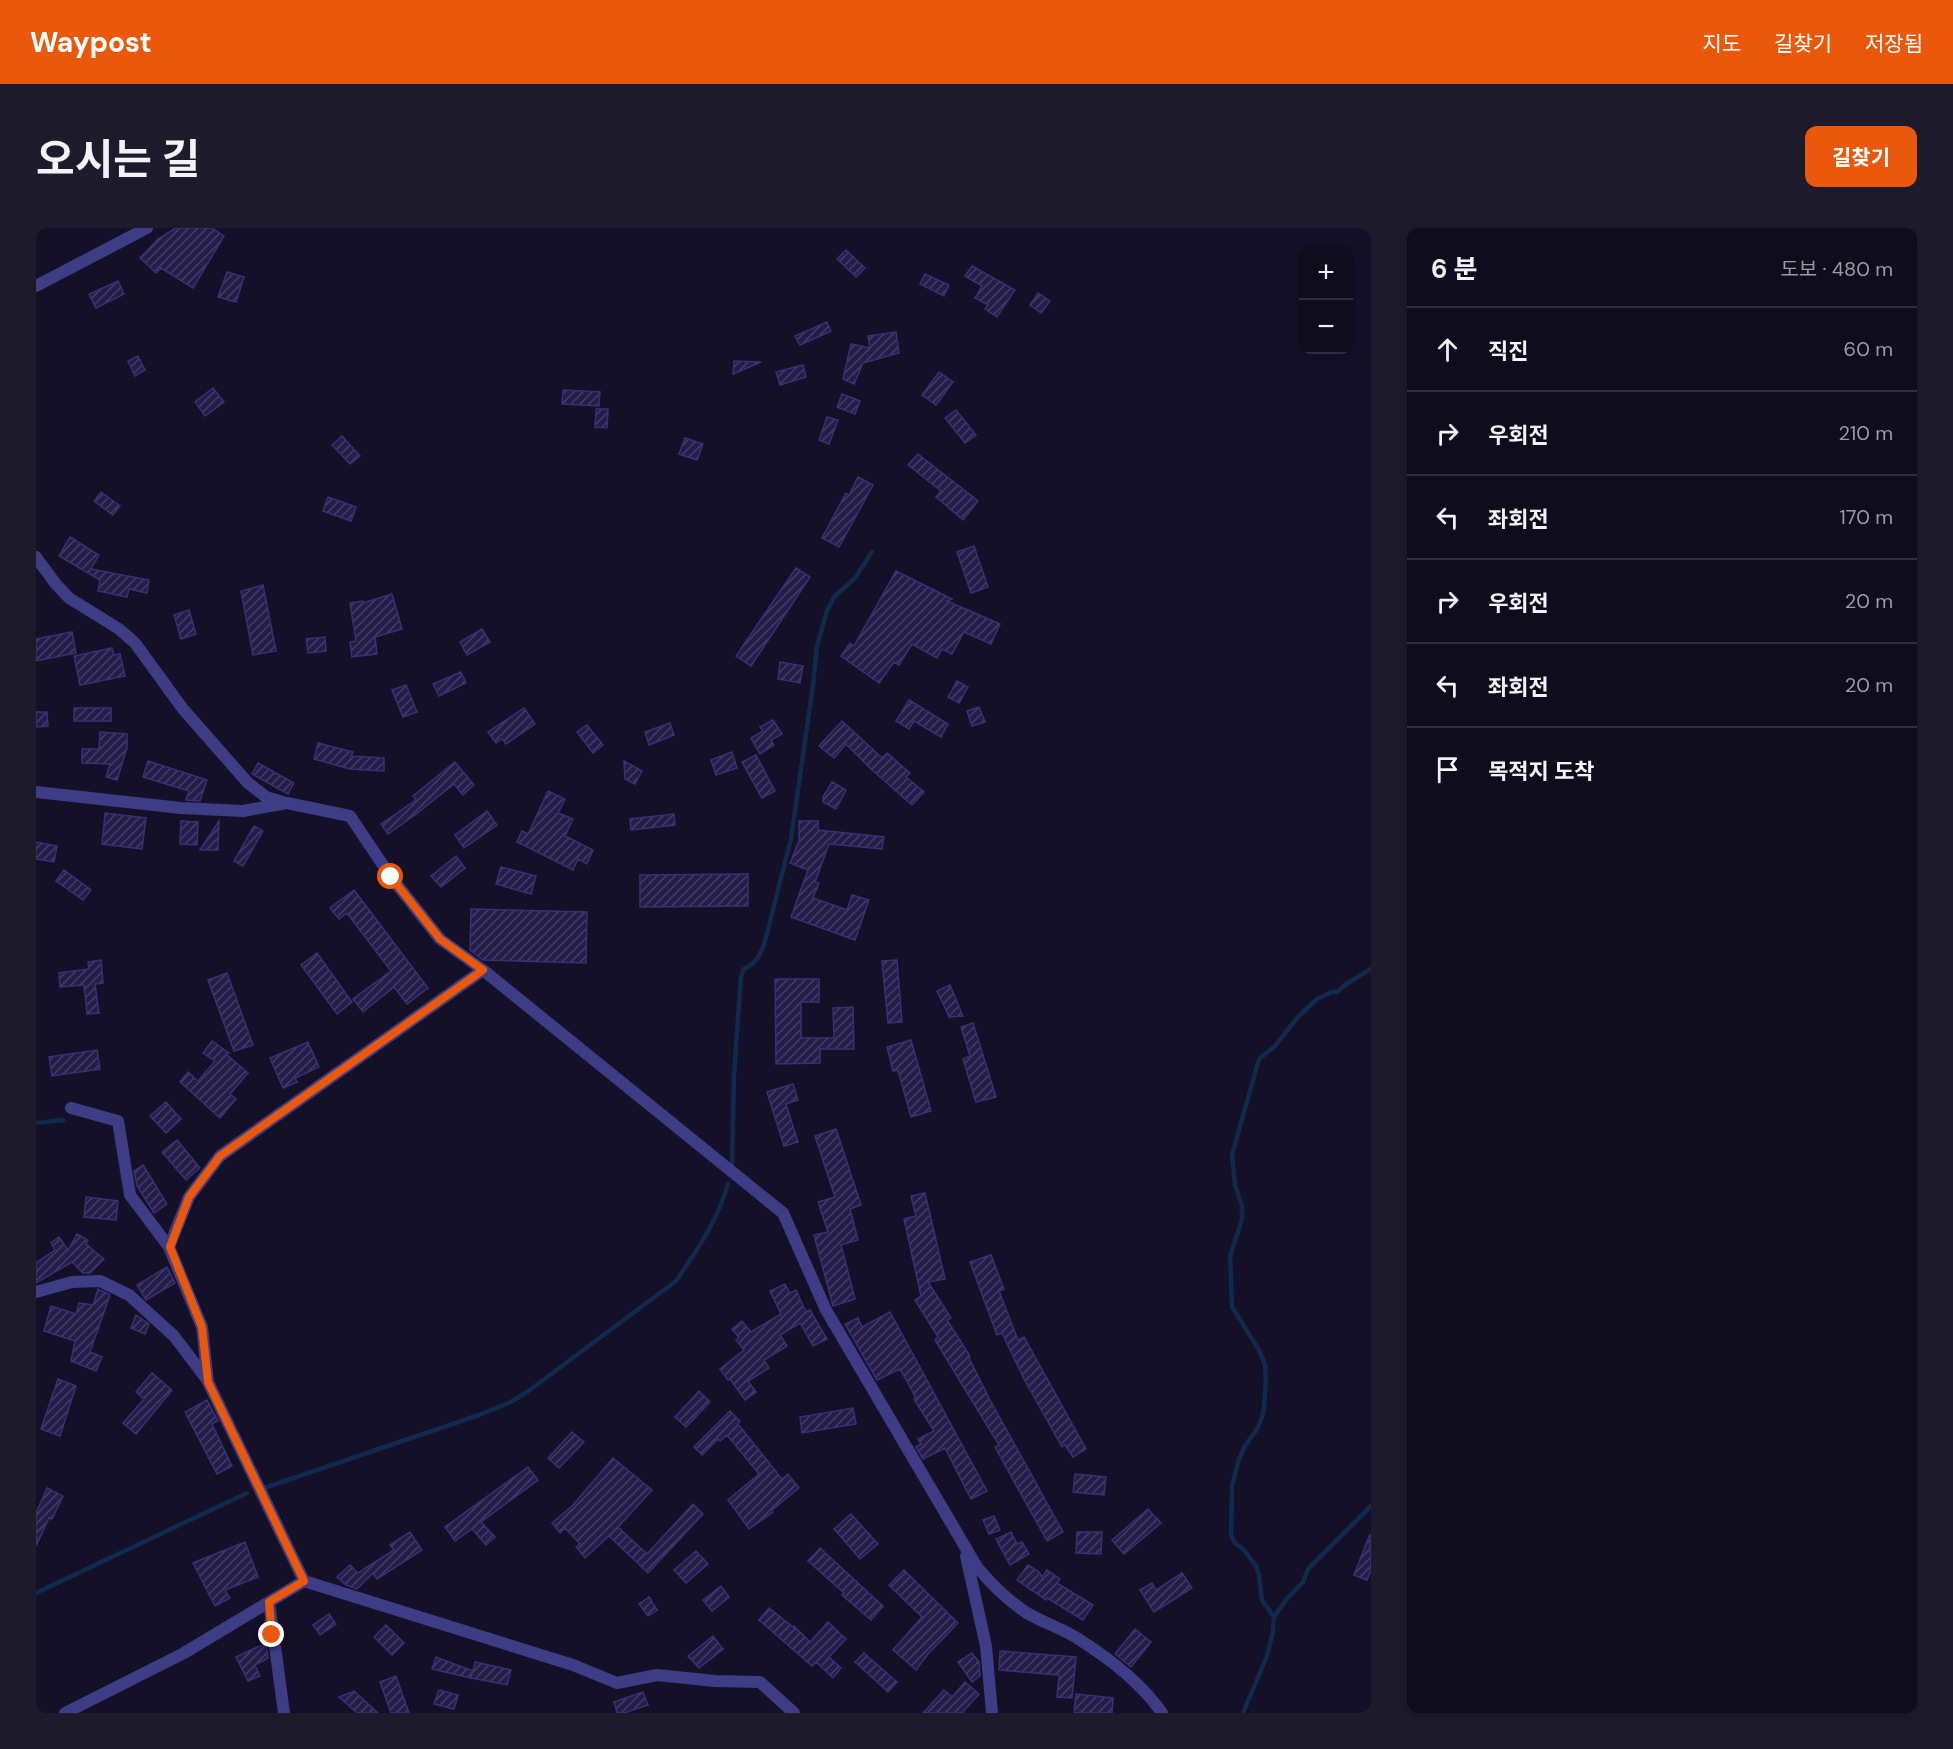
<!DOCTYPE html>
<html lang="ko">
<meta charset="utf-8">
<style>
:root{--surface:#0f0c1e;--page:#1d1a2b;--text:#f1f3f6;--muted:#9b9ba4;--line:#2f2c3c;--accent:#ea580c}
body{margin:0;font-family:"DM Sans","Noto Sans KR",sans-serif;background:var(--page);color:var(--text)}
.controls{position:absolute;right:18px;top:18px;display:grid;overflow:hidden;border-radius:12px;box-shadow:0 3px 9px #0003}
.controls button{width:54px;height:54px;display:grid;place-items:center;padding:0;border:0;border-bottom:2px solid var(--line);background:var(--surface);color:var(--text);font:30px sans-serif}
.stop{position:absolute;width:18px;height:18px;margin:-14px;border:4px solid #ea580c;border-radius:50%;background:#fff}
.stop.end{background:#ea580c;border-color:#fff;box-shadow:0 2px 6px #0008}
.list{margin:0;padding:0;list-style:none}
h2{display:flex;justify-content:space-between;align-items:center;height:78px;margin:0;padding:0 24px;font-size:26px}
h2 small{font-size:20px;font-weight:400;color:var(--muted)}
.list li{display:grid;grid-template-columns:39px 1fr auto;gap:18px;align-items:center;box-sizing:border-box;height:84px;padding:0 24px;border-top:2px solid var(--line)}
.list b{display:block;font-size:22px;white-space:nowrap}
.list em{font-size:20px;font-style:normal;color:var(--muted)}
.icon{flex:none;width:33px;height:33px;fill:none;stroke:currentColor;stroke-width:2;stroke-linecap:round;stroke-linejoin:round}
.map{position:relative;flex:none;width:1335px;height:1485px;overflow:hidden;border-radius:12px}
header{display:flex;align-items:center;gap:36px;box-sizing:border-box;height:84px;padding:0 30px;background:var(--accent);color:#fff}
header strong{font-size:28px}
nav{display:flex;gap:33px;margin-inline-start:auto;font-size:21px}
.intro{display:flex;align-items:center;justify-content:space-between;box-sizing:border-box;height:144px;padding:0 36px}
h1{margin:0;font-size:42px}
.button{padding:15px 27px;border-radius:12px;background:var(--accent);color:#fff;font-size:21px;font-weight:700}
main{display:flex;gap:36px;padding:0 36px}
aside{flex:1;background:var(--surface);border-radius:12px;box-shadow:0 3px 9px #0003}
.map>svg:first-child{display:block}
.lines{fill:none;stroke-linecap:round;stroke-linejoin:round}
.stream{stroke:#10294d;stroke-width:4.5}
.building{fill:url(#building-hatch);stroke:#3b2f74;stroke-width:1.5}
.minor{stroke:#3d3d86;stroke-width:12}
.route{stroke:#ea580c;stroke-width:8}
</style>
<header>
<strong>Waypost</strong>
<nav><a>지도</a><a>길찾기</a><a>저장됨</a></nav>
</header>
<div class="intro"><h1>오시는 길</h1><a class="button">길찾기</a></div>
<main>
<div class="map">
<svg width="1335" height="1485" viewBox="0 0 1335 1485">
<defs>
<pattern id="building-hatch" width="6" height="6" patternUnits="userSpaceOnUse" patternTransform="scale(1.5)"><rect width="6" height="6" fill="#241d49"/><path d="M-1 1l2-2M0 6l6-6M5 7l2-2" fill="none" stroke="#433d64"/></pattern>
</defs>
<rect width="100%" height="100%" fill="#141028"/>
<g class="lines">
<path class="stream" d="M0,895L27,892
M696,936L698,846L705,749L708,741C720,735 723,729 728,717L755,611L777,457L781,418L791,383L798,369L819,350L836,324
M228,1260L443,1187L475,1174L491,1164L640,1053C661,1022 682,992 692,956
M0,1365L211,1265
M1238,1389L1250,1372L1267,1354L1272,1341L1335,1278
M1207,1485L1231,1428L1237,1403L1238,1389L1226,1372L1223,1347L1220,1338L1208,1322L1199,1315L1195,1307L1196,1258L1202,1234L1209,1218L1221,1201L1226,1189L1228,1180L1230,1150L1229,1136L1223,1122L1196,1079L1194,1028L1206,991V978L1199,957L1196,927L1223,831L1239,818L1261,790L1281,771L1296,764H1301L1309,757L1335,741"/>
</g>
<path class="building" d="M140,0H176L188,8L157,60L125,40L120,45L104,30L122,11Z
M810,22L829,40L820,49L801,31Z
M936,38L979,62L961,89L949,81L952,77L939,70L946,58L929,48Z
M191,44L208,49L200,74L182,69Z
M889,46L913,57L908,68L884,56Z
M82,53L88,66L60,80L53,66Z
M1002,65L1014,73L1005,85L994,77Z
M791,94L795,103L764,117L759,108Z
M860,104L863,125L827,135L818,156L807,151L815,116L834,120L832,108Z
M102,128L109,142L99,148L92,133Z
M698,133L725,134L697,146Z
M767,137L770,149L744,157L740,144Z
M903,144L917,154L900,177L886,167Z
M177,160L188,174L169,188L159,174Z
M527,162L564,164L563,178L526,176Z
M806,166L824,173L819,186L801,179Z
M560,181H572L571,200L559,199Z
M920,182L940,207L929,215L909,190Z
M791,189L802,192L793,216L783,212Z
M306,208L324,228L314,236L296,217Z
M649,210L667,216L661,232L643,226Z
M882,226L942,273L927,292L900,269L905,263L872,237Z
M822,249L837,257L803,319L786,310L810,265L813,267Z
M65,264L84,278L77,287L58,273Z
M292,269L320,279L315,293L287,283Z
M34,309L63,327L55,341L113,352L111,365L93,361L91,369L62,363L64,352L23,328Z
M938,318L952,359L935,365L921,324Z
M760,340L774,349L715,438L700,428Z
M860,343L916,371L911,373L964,396L955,416L928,404L916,426L906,421L901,430L876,416L863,437L858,434L843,455L805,428L814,415L818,418Z
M227,357L240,423L217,427L205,363Z
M356,366L366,401L339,409L341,426L316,429L314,414L320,413L314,375L327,373V375Z
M153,382L160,406L145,411L138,387Z
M446,401L454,414L431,427L424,414Z
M36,404L40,425L0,433V411Z
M289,409L290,423L272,425L270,411Z
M76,420L78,427L84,426L89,448L44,457L38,428Z
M744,434L767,438L764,455L742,451Z
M425,444L430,455L403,468L397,456Z
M921,453L932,459L923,475L912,469Z
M370,457L381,484L367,489L356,462Z
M873,472L912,496L905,509L878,493L873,501L860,493Z
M943,479L949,494L936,498L931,483Z
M38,480H75V493H38Z
M488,480L499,496L470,516L466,511L460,515L452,504Z
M0,484H11L12,498L0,499Z
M737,492L746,506L735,512L738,517L724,526L715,510L727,503L724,499Z
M806,493L846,530L851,525L874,545L870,549L888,564L876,577L836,542L810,516L798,530L783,518Z
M634,495L638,507L613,517L609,504Z
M551,497L567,517L557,525L541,504Z
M64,504L91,506V520L81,552L70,549L74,536L46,535V521H63Z
M282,515L317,524L315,528L348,530V543L314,541L278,531Z
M696,524L701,540L680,547L675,532Z
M720,527L739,563L726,570L706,534Z
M112,533L171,552L164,573L150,572L153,563L107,549Z
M588,533L606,543L599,556L589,551Z
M419,534L438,557L427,567L418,556L379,587L352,606L345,596L380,572L377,568Z
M222,535L258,555L252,566L216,546Z
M796,554L810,562L800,581L787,574V569Z
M512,563L529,571L522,585L537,591L529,608L557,622L551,636L542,631L537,642L481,614L486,603L492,606Z
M451,583L461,597L428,620L419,607Z
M69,585L110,590L106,621L66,616Z
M638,586L639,597L595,602L594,591Z
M145,593L162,594L161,617L144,616Z
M183,593L182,622H164Z
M763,593H782V602L848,609L846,621L793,616L779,654L783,655L777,670L811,682L816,667L833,672L819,712L755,689L772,642L754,635L763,613Z
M218,598L227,603L207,638L198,633Z
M0,614L21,618L18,634L0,631Z
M420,628L429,640L405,659L395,648Z
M465,639L500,648L495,666L460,656Z
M28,642L55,662L47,672L20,653Z
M712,646V678L604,679V647Z
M318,662L392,760L371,776L358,759L327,784L317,771L355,743L311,685L303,691L294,680Z
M435,681L551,684L550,735L447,732L434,722Z
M281,725L316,774L301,786L265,737Z
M65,732L67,755L59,756L63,785L51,786L48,757L24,759L23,745L53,741L52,734Z
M861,732L866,794L852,795L846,733Z
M191,745L217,817L198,823L172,752Z
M739,751H783V774H765V810H798L797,780L817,779L818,821H784V835L740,836Z
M914,757L927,788L913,789L911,784L901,763Z
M937,795L960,869L940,874L927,831L934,828L925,799Z
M875,812L895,883L875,889L862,842L857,843L851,819Z
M176,813L193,825L190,826L212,845L194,866L200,871L184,890L144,854L152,844L162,853L179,833L167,825Z
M272,814L283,839L259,850L261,854L247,860L234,830Z
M61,822L64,841L16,848L13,829Z
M757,856L762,872L750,876L762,914L748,918L731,864Z
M130,874L145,891L130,905L114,888Z
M800,901L825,977L814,981L822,1012L805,1017L819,1071L797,1078L778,1007L792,1004L782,974L799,969L779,908Z
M141,912L164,940L150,952L126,924Z
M107,937L131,976L118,985L101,958L98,943Z
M889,965L909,1051L892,1054L915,1090L911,1092L934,1128L933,1130L954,1172L1027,1304L1011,1313L959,1219L963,1217L899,1112L902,1109L879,1072L885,1068L868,991L880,988L875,968Z
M50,969L82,973L80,992L48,989Z
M41,1006L52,1012L50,1016L68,1031L54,1045H47L36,1034L0,1055V1035L19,1022L15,1015L23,1009L32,1022Z
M955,1027L968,1061L963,1063L982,1112L988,1109L1050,1221L1037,1229L1029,1217L1026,1219L988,1151L966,1105L961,1107L934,1034Z
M131,1039L139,1055L110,1072L101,1057Z
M749,1056L754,1065L760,1062L770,1084L774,1082L791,1111L777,1118L764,1095L744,1107L751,1118L728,1132L733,1140L712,1153L720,1164L709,1172L694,1151L692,1152L684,1141L708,1122L700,1112L703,1110L696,1101L706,1093L715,1104L745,1086L734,1063Z
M62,1061L74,1067L54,1124L66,1129L60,1143L35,1133L39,1113L8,1103L15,1078L40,1086L43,1075L57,1077Z
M854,1084L951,1263L935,1271L909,1220L887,1231L880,1219L885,1216L882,1211L898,1203L878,1171L880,1170L864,1141L841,1152L809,1096L822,1090L826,1099Z
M100,1087L113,1096L109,1106L95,1100Z
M116,1145L136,1162L100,1206L87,1195L108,1171L100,1164Z
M22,1151L40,1158L24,1208L5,1201Z
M663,1163L674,1174L650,1199L639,1189Z
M171,1172L182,1193L176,1196L196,1238L181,1246L149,1184Z
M817,1180L820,1196L766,1205L764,1189Z
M694,1183L704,1193L702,1196L746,1251L752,1246L763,1260L736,1282L737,1284L713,1301L692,1272L723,1246L691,1207L684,1213L682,1211L666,1227L658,1219Z
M536,1204L548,1214L523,1240L512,1230Z
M577,1230L616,1262L582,1299L611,1326L657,1276L667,1286L612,1345L573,1308L549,1330L540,1319L544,1316L529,1300L524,1305L516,1295L537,1277Z
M492,1239L502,1252L445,1294L459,1309L450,1317L436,1301L419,1313L409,1299Z
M1039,1246L1070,1249L1068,1267L1037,1264Z
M11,1260L27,1268L16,1291L13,1290L0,1318V1285Z
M1112,1281L1125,1295L1088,1326L1076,1312Z
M815,1286L842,1316L824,1331L798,1301Z
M958,1288L964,1302L953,1306L947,1292Z
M374,1304L386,1322L341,1351L337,1345L321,1361L310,1357L301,1349L314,1337L322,1345L358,1322L354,1317Z
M975,1304L981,1316L986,1314L993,1326L974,1337L960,1311Z
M1041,1304H1066L1065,1326L1040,1325Z
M1334,1306L1335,1342L1331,1352L1318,1347Z
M209,1314L222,1349L189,1362L194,1370L179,1378L157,1335Z
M784,1320L847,1378L835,1392L806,1367L808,1365L772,1333Z
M660,1323L672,1336L650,1355L638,1342Z
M992,1337L1003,1344L1006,1349L1011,1342L1024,1351L1021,1355L1057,1377L1047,1392L1011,1370L1010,1372L981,1352Z
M868,1342L922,1395L892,1426L880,1442L857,1422L886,1389L853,1357Z
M1146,1345L1156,1360L1118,1384L1104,1362L1116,1355L1120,1362Z
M685,1358L693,1369L676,1383L667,1372Z
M613,1369L621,1382L612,1388L603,1376Z
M733,1380L757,1399L758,1398L774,1414L792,1394L810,1411L793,1429L805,1440L797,1450L780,1434L776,1438L723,1392Z
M293,1386L300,1396L284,1407L277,1397Z
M350,1397L368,1415L356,1427L338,1409Z
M1099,1401L1115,1414L1095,1439L1079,1426Z
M677,1408L687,1421L663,1440L652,1428Z
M230,1415L232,1430L219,1437L224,1448L212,1453L200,1429Z
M964,1423L1040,1429L1036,1470L1021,1469L1023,1447L963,1442Z
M828,1425L861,1454L852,1464L819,1434Z
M936,1425L943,1434L944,1448L936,1454L922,1434Z
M400,1429L437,1443L439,1434L475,1442L471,1457L435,1450L436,1446L435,1450L396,1441Z
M360,1448L373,1485H355L344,1454Z
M929,1454L943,1466L926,1485H887L908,1462L916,1469Z
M403,1462L422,1467L418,1481L398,1476Z
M318,1463L342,1485H321L303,1469Z
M607,1464L612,1477L588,1485H581L578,1474Z
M1040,1466L1077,1470L1076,1485H1038Z"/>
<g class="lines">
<path class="minor" d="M0,58L111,0
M0,329L19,355L33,370L83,401L99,415L147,481L212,555L230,569L247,574
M0,564L145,580L207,583L251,575L314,588L355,649L404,711L447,742L747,985L790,1082L941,1339C956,1357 971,1372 991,1385C1008,1395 1028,1401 1044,1412C1074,1431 1106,1456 1126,1485
M447,742L184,928L153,969L133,1019L166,1099L172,1154L268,1353L537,1437L581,1455L621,1447L679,1453L724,1454L758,1485
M35,880L82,893L94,967L133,1019
M0,1064L36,1054L64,1053L93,1067L138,1108L172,1153
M930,1328L950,1418L956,1485
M233,1374L248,1485
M29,1485L148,1425L268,1353"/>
</g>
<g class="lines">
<path class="route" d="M236,1407L233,1374L268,1353L172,1154L166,1099L134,1019L153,969L184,928L447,742L404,711L355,649"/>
</g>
</svg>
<div class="controls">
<button>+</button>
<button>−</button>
</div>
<div class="stop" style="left:355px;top:649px"></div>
<div class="stop end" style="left:236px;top:1407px"></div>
</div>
<aside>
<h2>6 분<small>도보 · 480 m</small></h2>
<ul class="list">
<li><svg class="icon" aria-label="ahead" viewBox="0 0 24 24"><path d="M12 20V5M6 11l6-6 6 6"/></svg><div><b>직진</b></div><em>60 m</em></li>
<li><svg class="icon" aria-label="right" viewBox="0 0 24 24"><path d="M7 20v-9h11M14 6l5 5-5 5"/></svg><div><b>우회전</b></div><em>210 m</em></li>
<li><svg class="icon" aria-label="left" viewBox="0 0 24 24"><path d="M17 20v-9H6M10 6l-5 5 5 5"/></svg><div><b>좌회전</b></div><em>170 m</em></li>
<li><svg class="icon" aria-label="right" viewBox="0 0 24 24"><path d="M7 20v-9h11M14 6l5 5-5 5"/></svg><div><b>우회전</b></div><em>20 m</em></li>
<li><svg class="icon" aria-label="left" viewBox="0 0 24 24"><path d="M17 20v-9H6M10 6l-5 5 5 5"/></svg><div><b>좌회전</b></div><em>20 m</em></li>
<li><svg class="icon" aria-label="arrive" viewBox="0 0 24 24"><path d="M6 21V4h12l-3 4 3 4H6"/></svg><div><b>목적지 도착</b></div></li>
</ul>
</aside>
</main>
